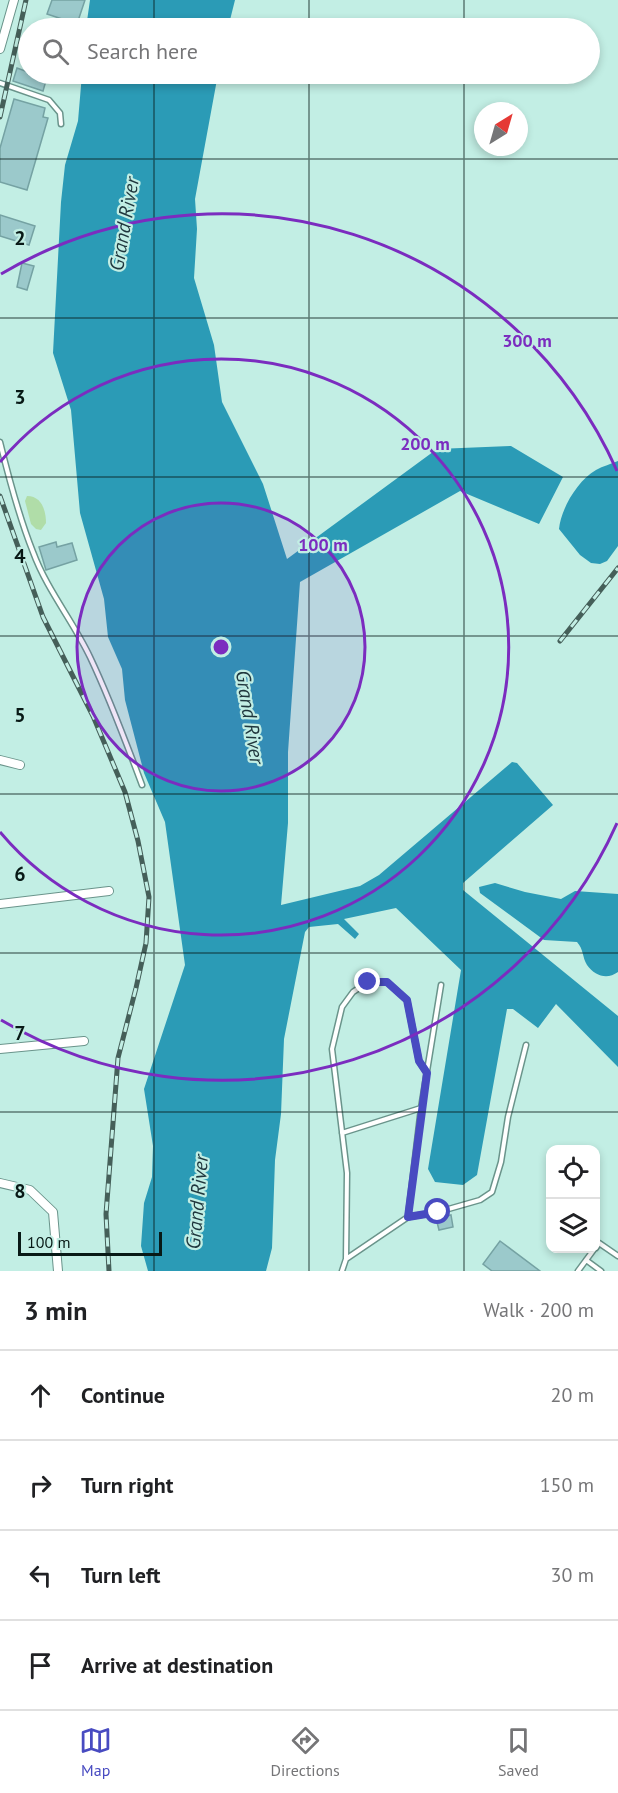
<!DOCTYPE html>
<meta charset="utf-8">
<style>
:root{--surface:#fff;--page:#f6f6f6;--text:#202124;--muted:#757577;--line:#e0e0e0;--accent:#484bc1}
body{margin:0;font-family:"PT Sans",sans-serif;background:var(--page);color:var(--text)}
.controls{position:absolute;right:18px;bottom:18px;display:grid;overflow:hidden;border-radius:12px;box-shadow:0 3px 9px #0003}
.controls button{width:54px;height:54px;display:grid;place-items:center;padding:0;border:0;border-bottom:2px solid var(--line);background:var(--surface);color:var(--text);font:30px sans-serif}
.compass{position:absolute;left:474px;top:102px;width:54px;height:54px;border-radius:50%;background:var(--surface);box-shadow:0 3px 9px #0003;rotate:37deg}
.scale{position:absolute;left:18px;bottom:15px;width:144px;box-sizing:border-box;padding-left:6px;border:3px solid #081916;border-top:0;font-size:16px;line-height:21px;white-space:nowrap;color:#081916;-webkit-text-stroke:4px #c2eee4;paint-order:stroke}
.stop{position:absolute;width:18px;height:18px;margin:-14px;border:4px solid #484bc1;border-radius:50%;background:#fff}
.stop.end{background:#484bc1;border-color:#fff;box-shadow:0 2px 6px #0008}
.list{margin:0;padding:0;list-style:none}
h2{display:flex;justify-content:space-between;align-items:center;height:78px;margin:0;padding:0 24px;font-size:26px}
h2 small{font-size:20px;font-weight:400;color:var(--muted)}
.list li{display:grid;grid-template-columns:39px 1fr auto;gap:18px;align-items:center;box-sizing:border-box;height:90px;padding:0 24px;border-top:2px solid var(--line)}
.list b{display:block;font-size:22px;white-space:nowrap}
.list em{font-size:20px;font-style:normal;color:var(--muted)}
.icon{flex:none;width:33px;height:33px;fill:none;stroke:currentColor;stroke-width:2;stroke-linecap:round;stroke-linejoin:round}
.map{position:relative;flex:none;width:618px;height:1271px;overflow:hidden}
.search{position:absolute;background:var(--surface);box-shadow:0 3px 9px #0003;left:18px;right:18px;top:18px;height:66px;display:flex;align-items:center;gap:15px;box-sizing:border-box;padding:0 21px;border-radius:33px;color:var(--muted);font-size:22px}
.sheet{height:438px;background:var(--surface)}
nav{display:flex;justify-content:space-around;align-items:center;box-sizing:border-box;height:84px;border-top:2px solid var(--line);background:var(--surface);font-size:16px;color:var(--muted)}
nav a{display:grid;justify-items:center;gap:3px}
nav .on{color:var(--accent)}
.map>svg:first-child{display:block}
.green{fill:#b0dda8}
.water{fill:#2b9bb6}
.building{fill:#9bc9cb;stroke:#75a2a3;stroke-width:1.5}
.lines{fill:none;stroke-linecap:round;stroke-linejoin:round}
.service-casing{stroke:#6a948b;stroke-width:7}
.minor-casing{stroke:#6a948b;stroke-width:10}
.service{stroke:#fff;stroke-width:4}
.minor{stroke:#fff;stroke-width:8}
.rail-casing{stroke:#455f59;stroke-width:5}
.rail{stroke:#c2eee4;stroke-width:3;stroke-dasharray:9;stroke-linecap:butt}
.route{stroke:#484bc1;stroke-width:8}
.grid{fill:none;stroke:#081916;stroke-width:1.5;stroke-opacity:0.55}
.ring{fill:none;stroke:#7b2cbf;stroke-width:3}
.labels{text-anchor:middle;stroke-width:4.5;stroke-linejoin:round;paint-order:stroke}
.water-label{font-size:20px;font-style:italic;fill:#1f363d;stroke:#c2eee4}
.grid-label{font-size:20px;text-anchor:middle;font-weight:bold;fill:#081916;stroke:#c2eee4;stroke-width:4.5;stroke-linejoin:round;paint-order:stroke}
.centre{fill:#7b2cbf;stroke:#c2eee4;stroke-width:3}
.ring-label{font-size:18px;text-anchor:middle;font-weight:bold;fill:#7b2cbf;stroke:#c2eee4;stroke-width:4.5;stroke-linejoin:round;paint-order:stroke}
</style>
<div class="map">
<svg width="618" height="1271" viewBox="0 0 618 1271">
<rect width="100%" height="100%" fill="#c2eee4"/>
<path class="green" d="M27,496C42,496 46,511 46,523L41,530L36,529L31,524L25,501Z"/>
<path class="water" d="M90,0H235L228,28H86Z
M82,74H218L195,199L197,229L194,278L214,345L222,402L263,484L287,559L437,449L511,446L563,477L539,524L460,491L300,582L288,752V823L281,905L360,886L379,875L512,762L517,763L553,805L463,883V890L618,1016V1067L556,1004L538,1028L513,1009H507L477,1175L463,1185L435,1182L428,1169L461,970L396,908L344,919L359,934L355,939L338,924L309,927L305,932L284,1039L281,1114L275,1160L272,1248L266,1271H148L141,1246L144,1203L152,1177L153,1146L144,1089L185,965L165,822L144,773L125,700L122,669L108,637L104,599L80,513L71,410L53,353L61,202L65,165L78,121Z
M618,461V546L607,561L600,564L591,563L580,555L559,529C561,509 577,481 596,470C603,466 611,464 618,461Z
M495,883L525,892L561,899L575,891L618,894V972C607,980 595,976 587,965C582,957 584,950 577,942L544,940L480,893L479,887Z"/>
<path class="building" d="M52,0H85L77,24L47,14Z
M17,68L28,72V74L47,77L43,91L13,81Z
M14,99L45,108L43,117L48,118L27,190L0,182V148Z
M0,215L35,226L29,245L0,236Z
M22,263L34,266L27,290L17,287Z
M56,542L57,547L72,543L77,560L46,570L39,547Z
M451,1215L453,1227L439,1230L436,1218Z
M500,1241L540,1271H492L483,1264Z"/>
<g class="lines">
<defs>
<path id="service" d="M0,83L49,100L60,113L61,124
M0,442C9,479 19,517 33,552C47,590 73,621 90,657C110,699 126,742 142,785
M342,1133L421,1108
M408,1217L421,1108L441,985
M596,1248L599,1243L618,1256
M346,1259L347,1173L332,1049L342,1007L353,992L368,982H387L407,1000L419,1061L427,1073
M586,1260L601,1271
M342,1271L346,1259L408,1217L438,1212L480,1200L492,1192L501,1162L508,1117L526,1045
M578,1271L595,1248"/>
<path id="minor" d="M0,49L14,0
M0,760L20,765
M0,904L109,891
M0,1049L84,1041
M0,1183L30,1190L53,1212L58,1271"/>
</defs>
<use href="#service" class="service-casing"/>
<use href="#minor" class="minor-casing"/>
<use href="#service" class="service"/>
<use href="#minor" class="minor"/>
<defs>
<path id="rail" d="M0,117L26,0
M0,496L43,617L93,716L125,792L138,841L149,897L146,943L136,988L118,1058L106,1214L109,1271
M560,641L618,568"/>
</defs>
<use href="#rail" class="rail-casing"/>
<use href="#rail" class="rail"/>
</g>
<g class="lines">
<path class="route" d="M368,982H387L407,1000L419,1061L427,1073L408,1217L438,1212"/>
</g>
<path class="grid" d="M154,0V28M309,0V28M464,0V28M154,74V1271M309,74V1271M464,74V1271M0,159H618M0,318H618M0,477H618M0,636H618M0,794H618M0,953H618M0,1112H618"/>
<circle cx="221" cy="647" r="144" fill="#7b2cbf" fill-opacity=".12"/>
<g class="ring">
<circle cx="221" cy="647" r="144"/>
<path d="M0 462A288 288 0 1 1 0 832"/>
<path d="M617 823A433 433 0 0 1 1 1020M1 274A433 433 0 0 1 617 471"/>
</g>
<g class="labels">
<g class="water-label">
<text transform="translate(124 224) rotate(-80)" y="7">Grand River</text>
<text transform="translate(250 717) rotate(81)" y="7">Grand River</text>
<text transform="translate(197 1202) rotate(-85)" y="7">Grand River</text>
</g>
</g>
<g class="grid-label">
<text x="20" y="245">2</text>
<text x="20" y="404">3</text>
<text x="20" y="563">4</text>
<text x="20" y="722">5</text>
<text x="20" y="881">6</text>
<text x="20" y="1040">7</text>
<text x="20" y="1198">8</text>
</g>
<circle cx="221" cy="647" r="9" class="centre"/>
<g class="ring-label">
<text x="527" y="347">300 m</text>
<text x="425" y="450">200 m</text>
<text x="323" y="551">100 m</text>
</g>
</svg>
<div class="controls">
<button><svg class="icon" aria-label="locate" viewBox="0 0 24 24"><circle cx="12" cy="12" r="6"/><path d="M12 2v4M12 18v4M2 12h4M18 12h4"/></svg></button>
<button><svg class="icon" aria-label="layers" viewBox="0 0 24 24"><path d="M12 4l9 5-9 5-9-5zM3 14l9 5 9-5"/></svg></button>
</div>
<svg class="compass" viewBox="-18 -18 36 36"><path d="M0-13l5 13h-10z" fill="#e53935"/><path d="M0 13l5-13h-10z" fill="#757577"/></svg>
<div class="scale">100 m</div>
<div class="stop" style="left:438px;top:1212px"></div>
<div class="stop end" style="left:368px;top:982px"></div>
<div class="search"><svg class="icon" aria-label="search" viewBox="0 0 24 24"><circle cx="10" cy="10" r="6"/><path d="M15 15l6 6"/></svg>Search here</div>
</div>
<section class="sheet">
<h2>3 min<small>Walk · 200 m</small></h2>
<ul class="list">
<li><svg class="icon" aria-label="ahead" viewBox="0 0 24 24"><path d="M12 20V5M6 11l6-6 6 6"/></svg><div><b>Continue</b></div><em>20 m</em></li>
<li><svg class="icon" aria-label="right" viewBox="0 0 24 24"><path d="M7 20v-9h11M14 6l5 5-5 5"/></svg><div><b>Turn right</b></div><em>150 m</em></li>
<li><svg class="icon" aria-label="left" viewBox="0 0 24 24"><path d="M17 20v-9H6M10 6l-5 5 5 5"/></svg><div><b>Turn left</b></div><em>30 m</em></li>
<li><svg class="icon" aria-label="arrive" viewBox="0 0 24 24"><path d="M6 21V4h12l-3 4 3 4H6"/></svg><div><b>Arrive at destination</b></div></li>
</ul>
</section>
<nav>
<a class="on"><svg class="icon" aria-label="map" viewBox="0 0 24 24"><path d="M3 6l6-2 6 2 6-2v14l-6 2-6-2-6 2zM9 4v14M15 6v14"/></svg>Map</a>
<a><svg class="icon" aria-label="directions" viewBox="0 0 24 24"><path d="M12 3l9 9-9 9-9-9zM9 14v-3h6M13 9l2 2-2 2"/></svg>Directions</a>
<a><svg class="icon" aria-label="saved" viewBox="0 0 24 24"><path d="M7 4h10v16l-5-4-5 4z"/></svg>Saved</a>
</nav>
